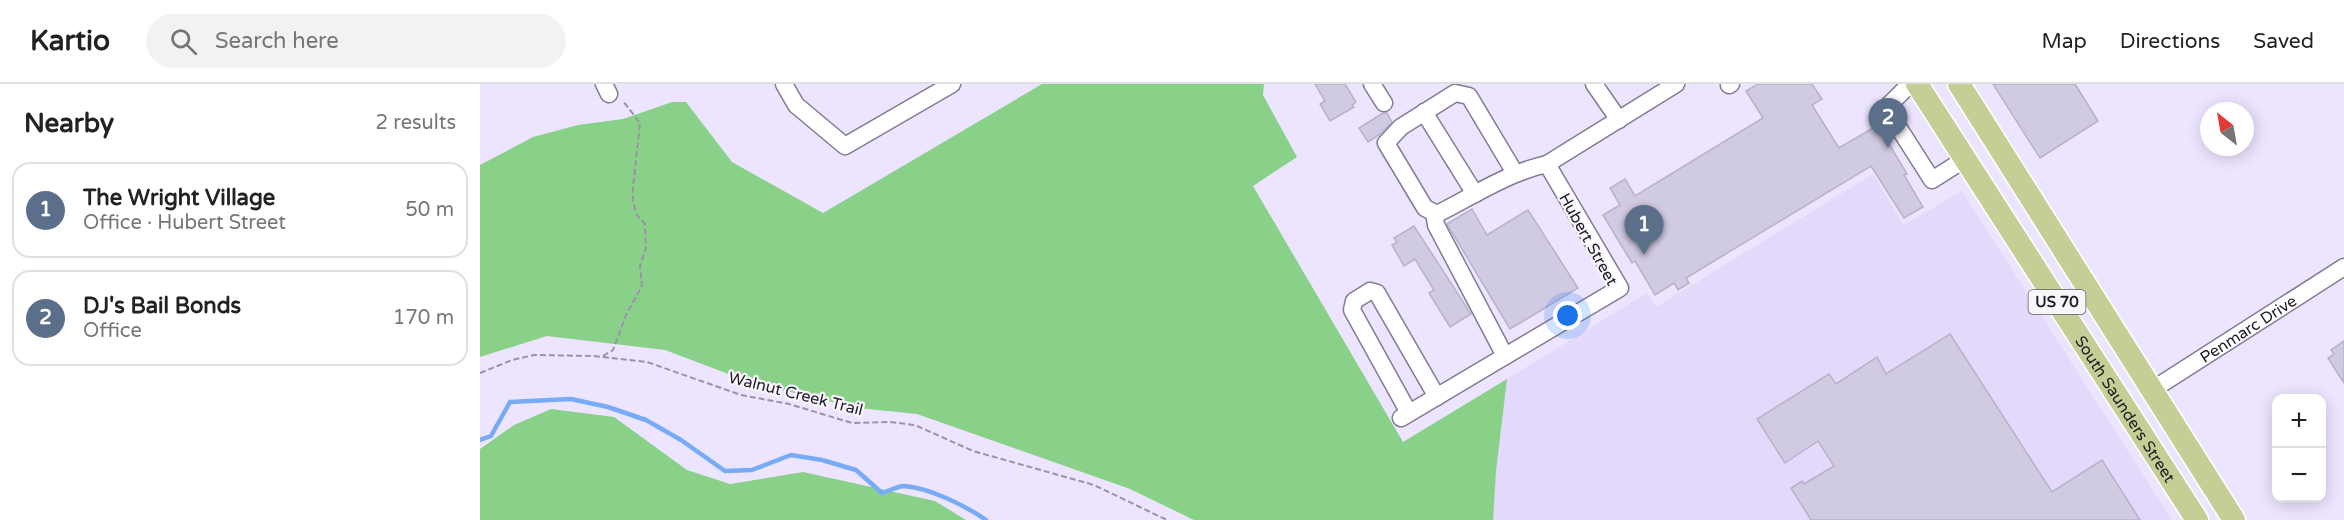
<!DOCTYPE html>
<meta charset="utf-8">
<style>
:root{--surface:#fff;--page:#f2f2f2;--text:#222;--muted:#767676;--line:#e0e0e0;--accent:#1a73e8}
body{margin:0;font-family:"Varela Round",sans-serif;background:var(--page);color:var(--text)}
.controls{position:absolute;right:18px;bottom:18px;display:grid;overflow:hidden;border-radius:12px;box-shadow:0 3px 15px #0003}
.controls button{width:54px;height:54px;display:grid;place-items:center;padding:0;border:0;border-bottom:2px solid var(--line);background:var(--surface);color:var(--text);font:30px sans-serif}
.compass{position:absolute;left:1720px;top:18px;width:54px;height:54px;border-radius:50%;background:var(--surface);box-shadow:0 3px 15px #0003;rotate:329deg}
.you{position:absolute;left:1088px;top:232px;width:21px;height:21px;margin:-15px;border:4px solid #fff;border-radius:50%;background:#1a73e8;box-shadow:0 0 0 9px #1a73e833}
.badge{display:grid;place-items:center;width:39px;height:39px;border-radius:50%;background:var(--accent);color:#fff;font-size:20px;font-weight:700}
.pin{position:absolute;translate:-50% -50px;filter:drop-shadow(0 2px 3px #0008)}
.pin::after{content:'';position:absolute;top:32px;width:21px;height:18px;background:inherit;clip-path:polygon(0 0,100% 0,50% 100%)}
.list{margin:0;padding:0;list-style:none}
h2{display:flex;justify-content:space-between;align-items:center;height:78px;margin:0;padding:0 24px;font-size:26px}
h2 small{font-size:20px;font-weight:400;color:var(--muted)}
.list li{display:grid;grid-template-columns:39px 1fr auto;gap:18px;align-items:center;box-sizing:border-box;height:96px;margin:0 12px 12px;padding:0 12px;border:2px solid var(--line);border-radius:18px}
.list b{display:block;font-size:22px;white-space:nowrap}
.list p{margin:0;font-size:20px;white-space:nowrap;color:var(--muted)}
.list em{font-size:20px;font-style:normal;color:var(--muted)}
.icon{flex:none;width:33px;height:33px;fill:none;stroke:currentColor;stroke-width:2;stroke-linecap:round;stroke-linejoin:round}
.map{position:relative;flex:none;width:1864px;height:436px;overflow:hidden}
header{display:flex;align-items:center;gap:36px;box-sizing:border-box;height:84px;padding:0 30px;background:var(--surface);border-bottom:2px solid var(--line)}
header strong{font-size:28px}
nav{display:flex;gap:33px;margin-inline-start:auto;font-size:21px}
.search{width:420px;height:54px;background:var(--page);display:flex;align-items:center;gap:15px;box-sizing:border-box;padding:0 21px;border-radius:33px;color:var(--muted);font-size:22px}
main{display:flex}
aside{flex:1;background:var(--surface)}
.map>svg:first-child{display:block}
.built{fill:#e3d9fa}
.forest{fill:#89d088}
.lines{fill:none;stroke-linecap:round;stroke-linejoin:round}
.stream{stroke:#78abf6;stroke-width:4.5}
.building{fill:#d1cae3;stroke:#b8b1ca;stroke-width:1.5}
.minor-casing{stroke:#827b92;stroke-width:19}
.major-casing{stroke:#fff;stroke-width:25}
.path{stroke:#9993a6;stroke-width:2;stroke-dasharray:6 3;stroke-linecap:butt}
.minor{stroke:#fff;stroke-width:16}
.major{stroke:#c5ce95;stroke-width:22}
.labels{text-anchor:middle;stroke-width:4.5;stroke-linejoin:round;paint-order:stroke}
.shield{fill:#f8f6fb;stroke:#5f5d65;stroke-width:1.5}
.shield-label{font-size:15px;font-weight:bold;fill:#1e1b25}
.street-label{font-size:16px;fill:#1e1b25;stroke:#f8f6fb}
</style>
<header>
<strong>Kartio</strong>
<div class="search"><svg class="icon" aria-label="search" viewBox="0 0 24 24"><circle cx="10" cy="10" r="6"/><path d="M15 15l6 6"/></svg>Search here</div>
<nav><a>Map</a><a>Directions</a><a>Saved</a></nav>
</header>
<main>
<aside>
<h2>Nearby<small>2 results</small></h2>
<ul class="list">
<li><span class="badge" style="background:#5c6f8a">1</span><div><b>The Wright Village</b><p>Office · Hubert Street</p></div><em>50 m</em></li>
<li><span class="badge" style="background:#5c6f8a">2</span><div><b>DJ's Bail Bonds</b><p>Office</p></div><em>170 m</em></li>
</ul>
</aside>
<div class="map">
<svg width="1864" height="436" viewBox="0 0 1864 436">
<rect width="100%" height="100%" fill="#ede5ff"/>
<path class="built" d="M1393,90L1424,141L1482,107L1692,436H797L1167,209L1176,223Z"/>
<path class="forest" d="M562,0H784L783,11L817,73L773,102L923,358L1027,295L1016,387L1013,436H714L650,405L437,330L378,324L272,299L185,266L67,252L0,273V81L53,53L98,41L143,35L192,18H206L252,78L343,129Z
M71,325L134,333L207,386L250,400L323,388L455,417L486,436H0V365L34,341Z"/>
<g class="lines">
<path class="stream" d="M0,356L11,352L30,318L91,315L128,323L166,336L201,356L245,387L272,386L311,371L342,376L376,386L402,409C409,407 418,402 424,402C450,404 486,422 506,436"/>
</g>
<path class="building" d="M835,0H865L876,18L872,21L874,23L850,37L840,20L845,17Z
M1278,0H1332L1342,15L1332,21L1359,64L1398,41L1427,90L1424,91L1443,123L1424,134L1391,82L1206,194L1209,199L1198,206L1194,199L1175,211L1155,177L1152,179L1123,131L1140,121L1130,104L1145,95L1155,112L1283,34L1266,7Z
M1513,0H1595L1618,37L1560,74Z
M903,29H907L912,38L899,51L888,58L879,44Z
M992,125L1007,151L1048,126L1098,204L1030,245L967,140Z
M934,142L991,230L970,243L949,209L954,206L935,175L924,182L912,161L917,158L914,154Z
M1470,250L1572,408L1622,376L1660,436H1331L1311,404L1322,397L1324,400L1354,382L1338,357L1305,379L1277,335L1349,290L1356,300L1397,273L1406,290Z
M1864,257V299L1848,274L1854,270L1851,266Z"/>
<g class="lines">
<defs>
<g id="minor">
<path d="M124,0L129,10"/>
<path d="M304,0L316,21L365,62L472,0"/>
<path d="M892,0L904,19"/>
<path d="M1114,0L1139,36"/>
<path d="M1430,0L1406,24L1452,96L1485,75"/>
<path d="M1249,1L1251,0"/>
<path d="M944,28L995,110"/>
<path d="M1035,89L989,12L975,9L921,43L906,59L945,124L957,130C993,112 1027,89 1067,80"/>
<path d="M954,129L956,141L1025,272"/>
<path id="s1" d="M1672,306L1864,183"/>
<path d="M929,329L872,226L874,217L890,207L897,209L957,313"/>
<path d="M921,334L1140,204L1067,80L1196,0"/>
</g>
<g id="major">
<path id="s2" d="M1437,0L1717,436"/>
<path d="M1479,0L1754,436"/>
</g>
</defs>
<use href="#minor" class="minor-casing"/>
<use href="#major" class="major-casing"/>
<path class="path" d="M123,272L133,266L146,231L162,202L160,182L166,164L165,140L157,131L153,118V104L160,39L143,17
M0,289L32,276L54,271L114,272L167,278L261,311L309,320L372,339L410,338L435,341L493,367L614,401L687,436"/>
<use href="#minor" class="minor"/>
<use href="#major" class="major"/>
</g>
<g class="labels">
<rect class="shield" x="1548.5" y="206" width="57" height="24" rx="4.5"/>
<g class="shield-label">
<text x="1577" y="223">US 70</text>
</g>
<g class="street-label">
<text transform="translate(1109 155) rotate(61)" y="6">Hubert Street</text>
<text dy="6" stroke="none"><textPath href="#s1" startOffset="114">Penmarc Drive</textPath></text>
<text transform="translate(316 309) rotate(14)" y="6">Walnut Creek Trail</text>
<text dy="6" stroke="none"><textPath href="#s2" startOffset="386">South Saunders Street</textPath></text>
</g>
</g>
</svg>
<div class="controls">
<button>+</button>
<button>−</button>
</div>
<svg class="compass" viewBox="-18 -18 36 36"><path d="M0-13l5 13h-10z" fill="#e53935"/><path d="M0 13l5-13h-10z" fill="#767676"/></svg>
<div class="you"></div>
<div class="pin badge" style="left:1164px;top:171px;background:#5c6f8a">1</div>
<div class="pin badge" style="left:1408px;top:64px;background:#5c6f8a">2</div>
</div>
</main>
